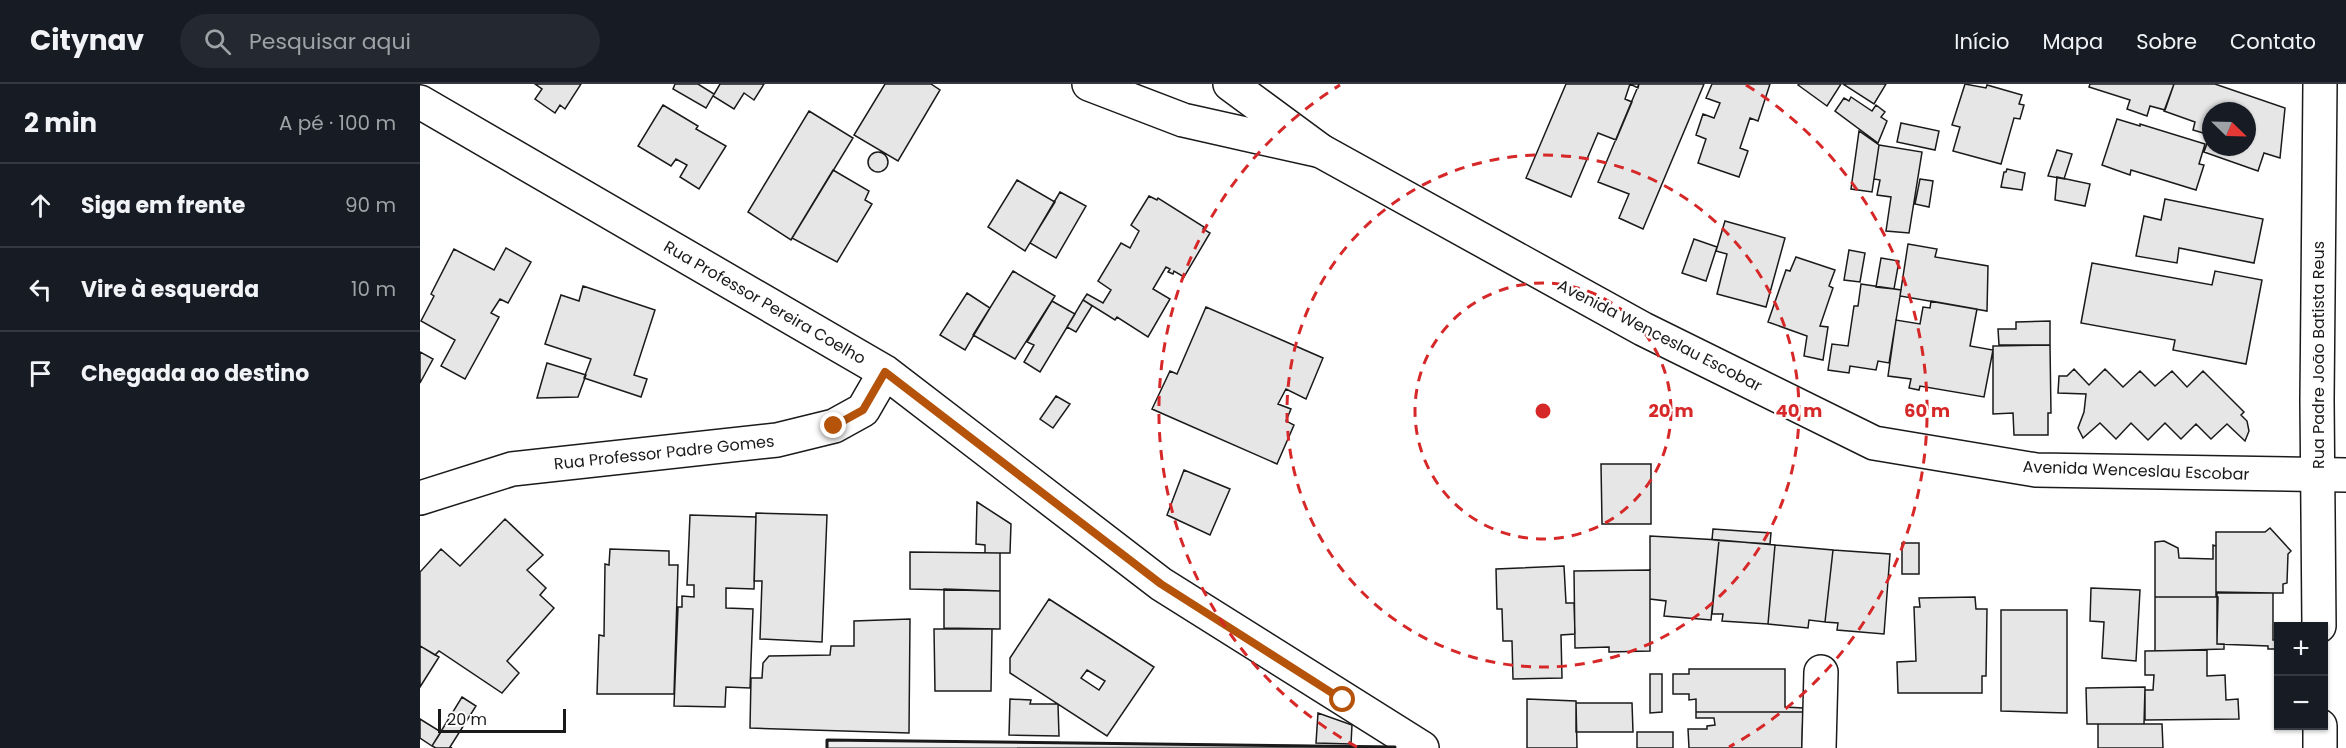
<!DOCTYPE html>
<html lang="pt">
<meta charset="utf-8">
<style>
:root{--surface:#171b24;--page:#242831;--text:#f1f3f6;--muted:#9ea1a6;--line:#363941}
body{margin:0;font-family:Poppins,sans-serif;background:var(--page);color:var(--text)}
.controls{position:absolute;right:18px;bottom:18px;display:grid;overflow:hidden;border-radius:0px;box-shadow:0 2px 4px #0004}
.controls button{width:54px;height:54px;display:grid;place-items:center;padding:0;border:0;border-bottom:2px solid var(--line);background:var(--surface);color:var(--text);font:30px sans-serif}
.compass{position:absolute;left:1782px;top:18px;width:54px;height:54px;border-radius:50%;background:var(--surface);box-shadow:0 2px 4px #0004;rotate:113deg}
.scale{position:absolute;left:18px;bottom:15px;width:128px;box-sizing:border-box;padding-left:6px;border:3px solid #1a1a1a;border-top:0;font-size:16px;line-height:21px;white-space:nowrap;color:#1a1a1a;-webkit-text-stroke:4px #fff;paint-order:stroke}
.stop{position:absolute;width:18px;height:18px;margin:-14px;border:4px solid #b45309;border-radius:50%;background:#fff}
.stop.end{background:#b45309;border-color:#fff;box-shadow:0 2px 6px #0008}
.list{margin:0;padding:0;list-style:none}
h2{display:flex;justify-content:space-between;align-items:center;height:78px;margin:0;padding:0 24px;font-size:26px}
h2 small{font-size:20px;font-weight:400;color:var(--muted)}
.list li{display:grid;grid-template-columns:39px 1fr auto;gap:18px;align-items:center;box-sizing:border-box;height:84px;padding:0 24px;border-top:2px solid var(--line)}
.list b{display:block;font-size:22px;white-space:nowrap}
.list em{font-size:20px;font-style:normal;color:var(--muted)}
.icon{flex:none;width:33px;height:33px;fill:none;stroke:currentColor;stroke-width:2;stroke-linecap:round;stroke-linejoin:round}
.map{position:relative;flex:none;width:1926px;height:664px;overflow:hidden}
header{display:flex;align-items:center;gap:36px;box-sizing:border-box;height:84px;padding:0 30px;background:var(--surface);border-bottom:2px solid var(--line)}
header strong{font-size:28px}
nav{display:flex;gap:33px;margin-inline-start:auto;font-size:21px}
.search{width:420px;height:54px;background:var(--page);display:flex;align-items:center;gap:15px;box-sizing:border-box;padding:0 21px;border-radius:33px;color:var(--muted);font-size:22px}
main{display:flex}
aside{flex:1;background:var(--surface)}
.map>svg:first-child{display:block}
.built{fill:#ededed;stroke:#6a6a6a;stroke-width:1.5}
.building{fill:#e6e6e6;stroke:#1a1a1a;stroke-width:1.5;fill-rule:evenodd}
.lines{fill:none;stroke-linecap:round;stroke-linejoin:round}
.minor-casing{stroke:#1a1a1a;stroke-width:36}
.major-casing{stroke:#1a1a1a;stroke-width:36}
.minor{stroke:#fff;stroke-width:33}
.major{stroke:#fff;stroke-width:33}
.wall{stroke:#1a1a1a;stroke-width:3}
.route{stroke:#b45309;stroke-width:8}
.ring{fill:none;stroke:#d62828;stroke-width:3;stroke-dasharray:10 8}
.labels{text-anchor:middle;stroke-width:4.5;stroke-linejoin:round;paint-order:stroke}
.street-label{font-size:16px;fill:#1a1a1a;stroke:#fff}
.centre{fill:#d62828;stroke:#fff;stroke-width:3}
.ring-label{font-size:18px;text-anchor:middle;font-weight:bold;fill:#d62828;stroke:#fff;stroke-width:4.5;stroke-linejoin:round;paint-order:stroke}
</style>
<header>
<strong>Citynav</strong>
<div class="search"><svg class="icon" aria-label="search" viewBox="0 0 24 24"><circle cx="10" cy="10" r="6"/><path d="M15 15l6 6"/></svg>Pesquisar aqui</div>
<nav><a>Início</a><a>Mapa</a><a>Sobre</a><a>Contato</a></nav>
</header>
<main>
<aside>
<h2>2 min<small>A pé · 100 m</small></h2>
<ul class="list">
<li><svg class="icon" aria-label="ahead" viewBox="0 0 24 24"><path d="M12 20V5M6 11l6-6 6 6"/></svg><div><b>Siga em frente</b></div><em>90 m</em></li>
<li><svg class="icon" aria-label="left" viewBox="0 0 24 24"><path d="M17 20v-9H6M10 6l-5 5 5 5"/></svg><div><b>Vire à esquerda</b></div><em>10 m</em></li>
<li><svg class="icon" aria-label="arrive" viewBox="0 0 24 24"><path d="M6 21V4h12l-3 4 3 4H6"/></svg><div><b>Chegada ao destino</b></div></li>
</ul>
</aside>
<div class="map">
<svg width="1926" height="664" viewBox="0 0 1926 664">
<rect width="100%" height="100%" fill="#fff"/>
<path class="built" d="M407,656L992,663L407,664Z"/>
<path class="building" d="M115,0H161L145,25L140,21L135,29L115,15L122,5Z
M255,0H278L294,10L286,24L253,5Z
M300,0H344L334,16L324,9L314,25L293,12Z
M465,0H511L520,6L478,77L434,51Z
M1146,0H1219L1218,4L1210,0L1205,15L1212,18L1196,56L1178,49L1151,113L1106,94Z
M1219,0H1284L1223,145L1199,134L1209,110L1178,98Z
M1292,0H1350L1338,37L1330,34L1320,64L1328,67L1319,93L1278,79L1286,55L1276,51L1283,30L1294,34L1300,19L1286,14Z
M1379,0H1421L1407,22L1378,1Z
M1423,0H1466L1454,20Z
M1545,0L1566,4L1567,1L1602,11L1599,20L1604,21L1600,35L1594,34L1581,80L1533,67L1540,43L1532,41Z
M1670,0H1754L1745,26L1730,22L1727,32L1707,25L1710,16L1669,3Z
M1754,0H1795L1865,24L1860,74L1844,69L1838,87L1784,68L1790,51L1773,46L1775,38L1744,27ZM1791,27H1827V63H1791Z
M1431,13L1452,27L1456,21L1465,28L1461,33L1467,37L1458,59L1415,27L1424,14L1429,17Z
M243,21L278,42L276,45L306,62L279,105L260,93L267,81L256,75L251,82L218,62Z
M389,27L433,54L371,156L328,128Z
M1697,35L1720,42V40L1785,60L1779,80L1784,81L1776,106L1711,86L1710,91L1682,81Z
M1481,39L1519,47L1515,66L1477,58Z
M1439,47L1459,61L1452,108L1431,105Z
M1459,61L1502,68L1489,149L1466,147L1471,113L1457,111L1460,96L1454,95Z
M1637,66L1652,70L1644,95L1628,92Z
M448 78a10 10 0 1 1 20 0a10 10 0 1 1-20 0Z
M1587,85L1605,89L1602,106L1581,103L1584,88H1586Z
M413,86L449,107L445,116L452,120L417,178L372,154Z
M1637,93L1670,100L1665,122L1635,116Z
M1500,95L1513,97L1509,123L1495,120Z
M597,96L635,118L605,167L568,143Z
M640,108L666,122L636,174L610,159Z
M729,112L737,116L738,114L784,143L783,145L790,149L764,193L754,187L753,190L748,188L750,185L746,183L733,205L750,215L728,253L697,233L695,236L663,216L667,210L683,219L691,206L678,197L701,159L710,164L719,147L711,141Z
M1745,115L1843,135L1834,179L1759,164L1757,179L1716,172L1724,132L1741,136Z
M1305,137L1365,154L1346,223L1297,210L1307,170L1296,167Z
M1274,155L1297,163L1286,197L1262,189Z
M1488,160L1517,165L1515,173L1568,182L1567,227L1480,212Z
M86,164L111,178L88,219L80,215L71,229L79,233L45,295L21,282L35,256L1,237L14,212L11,210L34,165L74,186Z
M1429,166L1445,169L1440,198L1424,196Z
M1376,173L1415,186L1409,202L1413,204L1400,242L1408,243L1403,276L1384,272L1387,252L1348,238L1366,186L1370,187Z
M1461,174L1479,177L1474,205L1456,203Z
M1672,179L1792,201L1795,187L1842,196L1826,280L1753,266L1755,256L1661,239Z
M593,187L635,212L595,275L553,251Z
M1441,200L1481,206L1469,279L1458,277L1456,286L1430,282L1429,289L1408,286L1412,260L1428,262L1434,222H1438Z
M163,202L235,226L214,291L227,295L221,313L164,294L171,275L125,260L141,211L159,217Z
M547,209L570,224L545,266L520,251Z
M663,216L672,222L656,248L647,243Z
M632,217L655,230L620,288L604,278L614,261L607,258Z
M1511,217L1557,225L1550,262L1573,266L1564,313L1500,302L1499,306L1489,304L1491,295L1468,292L1476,236L1500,240L1503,223L1510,224Z
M786,223L903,274L886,315L866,305L858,320L871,325L866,337L874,341L857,380L732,325L750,287L757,290Z
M1630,237V261H1579L1578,245H1596V238Z
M1630,261L1631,329H1628V351H1594L1593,329L1573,330V262Z
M0,268L13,275L0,299Z
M127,279L166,291L158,313L117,314Z
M1654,285L1669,301L1685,285L1703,303L1720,287L1735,302L1752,287L1767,303L1783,287L1824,328L1821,331L1827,337L1829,347L1825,357L1807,340L1791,355L1776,340L1761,355L1745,339L1728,356L1711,339L1696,355L1680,339L1663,354L1658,344L1664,328L1666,310L1638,309L1639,292H1647Z
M636,312L650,320L633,344L620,335Z
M1181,380H1231V440H1182Z
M764,386L810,405L790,451L747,431Z
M557,418L591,440L590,469H565V461L556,460Z
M336,429L407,431L402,558L340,555L342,497H334Z
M270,431L336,433L334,505L306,504V524L333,525L330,604L306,603L305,623L254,622L258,523H262V512L274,513V501H267Z
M85,435L123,471L107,486L126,504L120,511L134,524L87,577L99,589L82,609L19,567L15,571L0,562V488L21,465L40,482Z
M1850,444L1871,467L1868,470L1867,499L1863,500V509H1796V448H1845Z
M1293,445L1351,449L1350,460L1292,456Z
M1230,452L1299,456L1291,536L1244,532L1246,517L1230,515Z
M1299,456L1355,461L1348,540L1302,537L1303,530H1292Z
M1744,457L1758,464L1759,474L1793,475V461L1796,462V513H1735V458Z
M1482,459H1499V490H1482Z
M1355,461L1413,466L1405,538L1389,536L1388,544L1348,540Z
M190,465L249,467V481H258L254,610H177L179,551L184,552L185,480L189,481Z
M1413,466L1470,470L1464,550L1417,546L1418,539L1405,538Z
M490,468L580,469V507L490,505Z
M1144,482L1146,519H1154L1155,550L1141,551L1142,594L1093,595L1092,557H1083L1082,525H1077L1076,485Z
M1230,486V567L1189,568V563L1155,564L1154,487Z
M1671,504L1720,506L1716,577L1682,574L1684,538L1670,537Z
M524,505L580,507V545L524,544Z
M1797,508L1853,509V556H1858V565H1848V562L1797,560Z
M1555,513L1556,525H1567L1566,592H1562V609H1478L1477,578L1496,577L1494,523H1500L1499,514Z
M1735,513H1798L1797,560H1804V565L1735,567Z
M629,515L734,583L687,652L590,589V574ZM667,586L685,597L679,606L661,594Z
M1581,526H1647V629L1581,627Z
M490,535L489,649L330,644L331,594H342L343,579L349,572L410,571L411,562H434V537Z
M514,545H572L571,607H515Z
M0,562L19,573L0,603Z
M1787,566V592L1805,591L1806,616L1818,615L1819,635L1725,636V606H1733L1734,591H1725V567Z
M1269,585H1365V623L1383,624V628H1276V615L1269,616V610H1253V590H1269Z
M1230,590H1242V628L1230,629Z
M1725,603L1724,640H1667L1666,604Z
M42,613L56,622L30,663L32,664H16L12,662Z
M590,615L611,616L610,620H638L639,652L589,651Z
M1107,615L1156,617L1157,664H1107Z
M1156,619H1212L1213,648H1156Z
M1276,628H1383L1382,664H1269L1268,645H1287V642L1295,641L1294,634H1276Z
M898,629L932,641L931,660L896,659Z
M0,635L21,648L12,662L0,654Z
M1678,640H1742L1743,664H1678Z
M1217,648H1253V664H1217Z"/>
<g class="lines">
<defs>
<path id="minor" d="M669,0L763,36L901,67
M0,18L465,288L741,500L1002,664
M0,414L92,385L357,356L414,342L443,326L465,288
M1899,542L1897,316L1900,0
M1900,642V664
M1399,664L1401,588"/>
<path id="major" d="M810,0L901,67L1223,245L1454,359L1616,386L1926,391"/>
</defs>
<use href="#minor" class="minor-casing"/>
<use href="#major" class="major-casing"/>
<use href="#minor" class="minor"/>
<use href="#major" class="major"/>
<path class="wall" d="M407,664V656L975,663"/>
</g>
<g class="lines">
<path class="route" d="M414,342L443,326L465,288L741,500L923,616"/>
</g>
<g class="ring">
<circle cx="1123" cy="327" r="128"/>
<circle cx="1123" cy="327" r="256"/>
<path d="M937 663A384 384 0 0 1 920 1M1326 1A384 384 0 0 1 1309 663"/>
</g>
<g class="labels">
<g class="street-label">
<text transform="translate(345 218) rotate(30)" y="6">Rua Professor Pereira Coelho</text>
<text transform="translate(1240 251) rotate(27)" y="6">Avenida Wenceslau Escobar</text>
<text transform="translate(1898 271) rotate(-90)" y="6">Rua Padre João Batista Reus</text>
<text transform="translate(244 368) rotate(-6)" y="6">Rua Professor Padre Gomes</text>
<text transform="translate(1716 386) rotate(2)" y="6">Avenida Wenceslau Escobar</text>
</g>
</g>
<circle cx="1123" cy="327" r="9" class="centre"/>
<g class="ring-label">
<text x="1251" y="333">20 m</text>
<text x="1379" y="333">40 m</text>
<text x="1507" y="333">60 m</text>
</g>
</svg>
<div class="controls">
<button>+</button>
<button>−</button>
</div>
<svg class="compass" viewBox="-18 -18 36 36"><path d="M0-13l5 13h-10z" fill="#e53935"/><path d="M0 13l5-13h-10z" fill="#9ea1a6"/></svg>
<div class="scale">20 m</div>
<div class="stop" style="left:923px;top:616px"></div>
<div class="stop end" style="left:414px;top:342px"></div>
</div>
</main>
